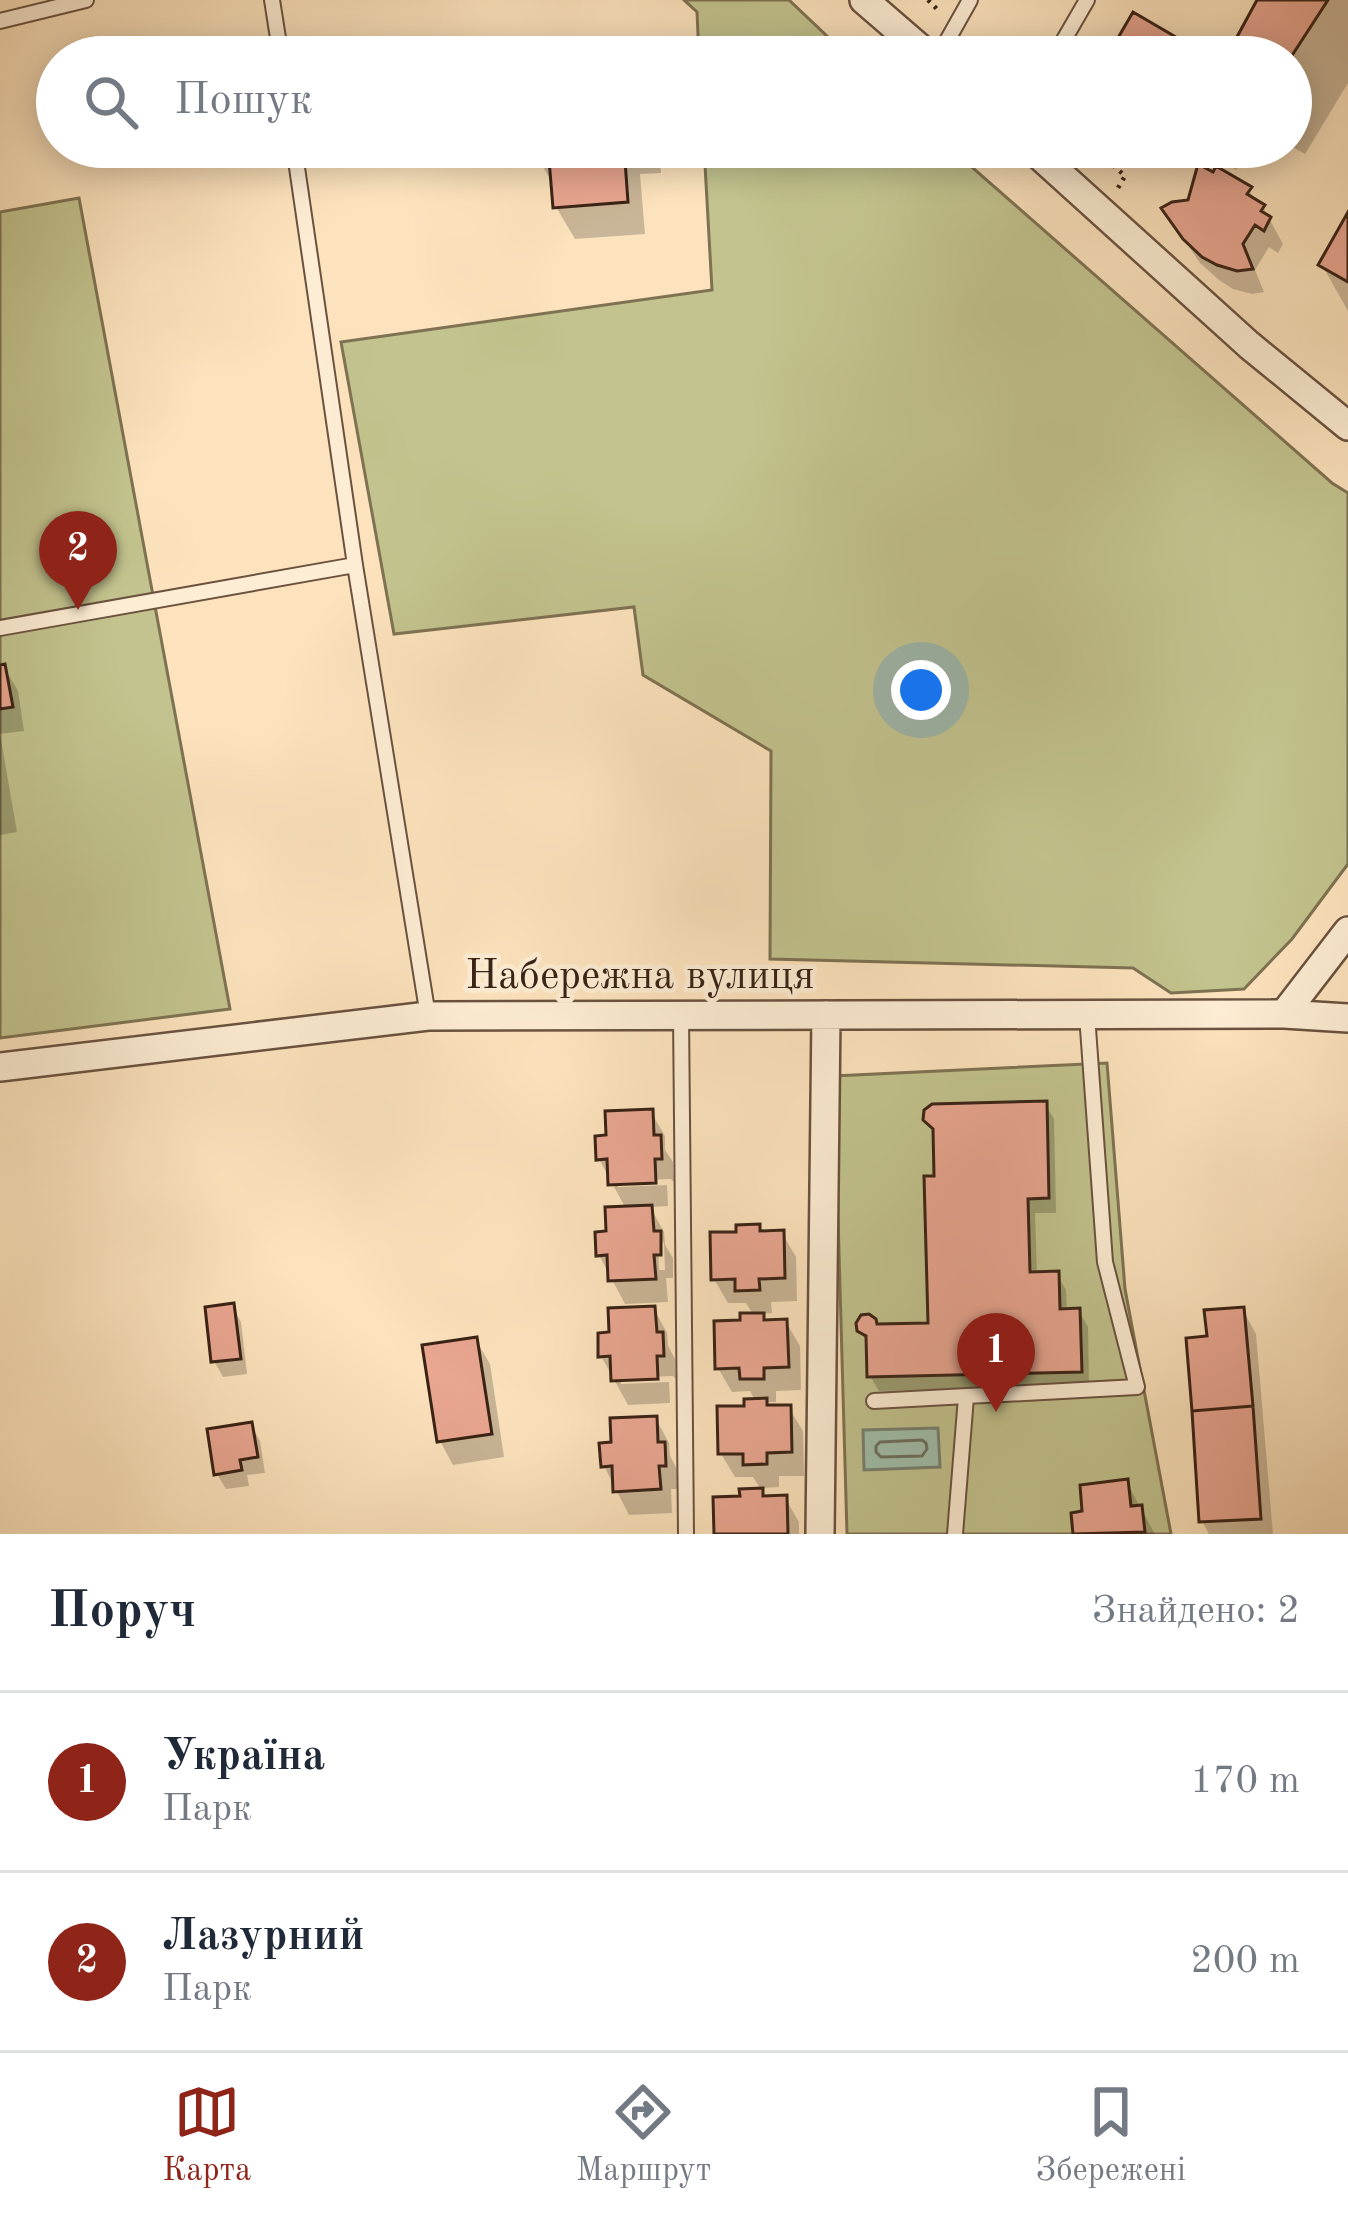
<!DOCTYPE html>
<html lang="uk">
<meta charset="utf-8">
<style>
:root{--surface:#fff;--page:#f6f6f7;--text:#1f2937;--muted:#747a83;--line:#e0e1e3;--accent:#8f2418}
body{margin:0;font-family:"Old Standard TT",serif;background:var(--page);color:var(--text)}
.you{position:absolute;left:921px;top:690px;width:42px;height:42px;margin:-30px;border:9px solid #fff;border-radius:50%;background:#1a73e8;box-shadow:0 0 0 18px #1a73e833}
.badge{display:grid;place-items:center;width:78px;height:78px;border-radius:50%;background:var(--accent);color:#fff;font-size:39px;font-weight:700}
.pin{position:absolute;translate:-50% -99px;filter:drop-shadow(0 3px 6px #0008)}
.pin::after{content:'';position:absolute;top:63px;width:42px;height:36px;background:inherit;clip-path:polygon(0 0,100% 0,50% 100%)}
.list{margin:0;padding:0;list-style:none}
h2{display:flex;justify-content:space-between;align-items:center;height:156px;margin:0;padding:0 48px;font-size:51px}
h2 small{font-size:39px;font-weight:400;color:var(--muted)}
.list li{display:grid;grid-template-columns:78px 1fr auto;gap:36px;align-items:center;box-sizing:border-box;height:180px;padding:0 48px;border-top:3px solid var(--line)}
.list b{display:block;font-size:45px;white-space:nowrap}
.list p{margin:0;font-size:39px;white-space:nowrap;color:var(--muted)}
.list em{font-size:39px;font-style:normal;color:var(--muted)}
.icon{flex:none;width:66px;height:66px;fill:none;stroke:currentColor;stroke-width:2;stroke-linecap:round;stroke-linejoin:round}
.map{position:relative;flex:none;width:1348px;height:1534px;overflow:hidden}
.search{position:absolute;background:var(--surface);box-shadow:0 6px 30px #0003;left:36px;right:36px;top:36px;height:132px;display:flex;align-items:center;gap:30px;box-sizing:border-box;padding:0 42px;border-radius:66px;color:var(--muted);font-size:45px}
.sheet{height:516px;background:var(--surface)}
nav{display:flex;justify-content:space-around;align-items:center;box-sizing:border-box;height:168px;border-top:3px solid var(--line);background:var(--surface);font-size:33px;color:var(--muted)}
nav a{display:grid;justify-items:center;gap:6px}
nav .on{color:var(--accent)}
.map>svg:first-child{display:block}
.green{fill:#c2c38e;stroke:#7e7252;stroke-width:3}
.water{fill:#a0bfac;stroke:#778070;stroke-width:3}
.shadow{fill:#0003;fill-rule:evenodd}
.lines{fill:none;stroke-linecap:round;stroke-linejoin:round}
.shore{stroke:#6c7060;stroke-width:3}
.building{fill:#e9a691;stroke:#392215;stroke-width:3}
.lane-casing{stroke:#6a523f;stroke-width:18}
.street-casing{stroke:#6a523f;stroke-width:32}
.path{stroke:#392215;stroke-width:4.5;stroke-dasharray:3 6;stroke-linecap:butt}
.lane{stroke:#fdedd4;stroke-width:14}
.street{stroke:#fdedd4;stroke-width:27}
.labels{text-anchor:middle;stroke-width:9;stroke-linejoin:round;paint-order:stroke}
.street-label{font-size:42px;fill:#392215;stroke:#fdedd4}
</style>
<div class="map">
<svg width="1348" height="1534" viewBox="0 0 1348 1534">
<rect width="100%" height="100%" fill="#fce3bd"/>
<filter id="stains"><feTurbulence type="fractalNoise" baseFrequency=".00167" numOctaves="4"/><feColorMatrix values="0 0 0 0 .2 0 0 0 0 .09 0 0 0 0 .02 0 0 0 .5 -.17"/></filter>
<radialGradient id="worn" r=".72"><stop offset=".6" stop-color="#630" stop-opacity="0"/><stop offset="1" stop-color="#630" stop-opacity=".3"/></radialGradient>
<path class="green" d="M684,0H789L849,57H699L697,12Z
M704,147H949L1332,483L1348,493V864L1292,939L1244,989L1171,993L1133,968L770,959L771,751L643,675L634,607L394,634L341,342L712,290Z
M79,198L230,1009L0,1038V212Z
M1107,1063L1125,1289L1171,1534H847L834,1076Z"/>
<path class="water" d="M938,1428L940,1467L864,1470L863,1430Z"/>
<path class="shadow" d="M1260,0H1348V83L1305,154L1291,146V57H1230Z
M532,147H659L661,173L640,174L645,234L575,239L556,207L554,178L550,179Z
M1198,147H1250L1236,170Z
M1249,190L1257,204L1263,207L1283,244L1278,253L1269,247L1255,270L1264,292L1252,294L1233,289L1219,280L1200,263L1179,232Z
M1348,217V311L1322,265Z
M4,667L18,691L24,731L0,734L17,832L0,835V668Z
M1045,1104L1054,1119L1056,1213H1035L1037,1275L1057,1274L1066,1290L1067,1311H1079L1088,1327L1089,1386L879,1391L870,1376L869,1346L860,1330L877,1327L931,1326L936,1137L926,1119Z
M651,1112L665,1136V1150L673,1162L674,1182L671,1179L618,1181V1187L667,1185L668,1206L650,1207L664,1232L665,1245L673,1258V1278H666L668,1302L625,1304L599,1255L626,1209L599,1159L610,1138ZM658,1236L664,1243L665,1270H659Z
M758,1227L762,1234L782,1233L796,1257L797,1301L771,1302L772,1313L761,1314L766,1323L786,1322L800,1346L801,1390L776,1391V1402H766L769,1408H789L803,1431L804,1476H779V1487L760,1488L753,1477H735L721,1454L747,1409L756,1402L750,1391L732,1392L718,1368L743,1323L754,1316L746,1303H728L714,1279L739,1235Z
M232,1306L241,1322L247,1374L223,1377L214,1361Z
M654,1309L667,1333L668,1346L675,1359L676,1379L673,1376L621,1378V1384L669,1382L670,1403L628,1405L601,1356Z
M1243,1310L1256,1334L1273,1534H1209L1202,1521L1210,1339Z
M476,1340L490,1364L504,1457L453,1465L440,1441Z
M656,1419L669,1443L670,1456L677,1469L678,1489H671L672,1513L629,1515L604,1466L614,1445Z
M251,1425L260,1441L265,1473L247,1475L249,1486L226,1489L217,1474Z
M1127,1483L1155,1534H1076L1075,1515L1086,1514Z
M761,1492L765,1499L785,1498L799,1522V1534H717L716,1500L743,1499Z"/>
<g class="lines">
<path class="shore" d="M922,1440L926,1443L927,1449L922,1456L881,1457L876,1452V1446L880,1442Z"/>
</g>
<path class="building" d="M1257,0H1328L1291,57H1226Z
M1133,12L1210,57H1111L1108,55Z
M548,147H624L628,202L553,208Z
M1198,164L1213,172L1216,166L1252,187L1247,194L1265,205L1261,211L1271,217L1264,231L1255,225L1243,244L1253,269L1237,271L1217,265L1202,257L1183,239L1161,208L1172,202L1188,200Z
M1348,212V282L1318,265Z
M5,664L13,707L0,709V665Z
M1047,1101L1049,1198L1028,1199L1030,1272L1059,1271L1060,1309L1080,1308L1082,1372L867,1377L866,1336L857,1331L856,1323L861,1315L869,1314L876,1319L877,1324L928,1323L924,1176H934L933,1129L923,1120L924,1110L932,1104Z
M653,1109L654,1135H661L662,1159H655L656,1183L608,1185L607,1159L596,1160L595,1136L606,1135L605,1111Z
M652,1205L654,1231H661V1255H654L656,1279L608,1281L607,1255L596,1256L595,1232L606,1231L605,1207Z
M760,1224V1231L784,1230L785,1278L759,1279L760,1290L735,1291V1279L711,1280L710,1232H736V1225Z
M234,1303L241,1359L211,1362L205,1307Z
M655,1306L657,1332H663L664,1356H657L658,1379L611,1381L610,1356L598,1357V1333L609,1332L608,1308Z
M1244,1307L1253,1406L1192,1411L1186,1338L1207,1336L1204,1310Z
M740,1313H764V1320L787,1319L789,1367L764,1368V1379H740L739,1368L715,1369L714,1321L740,1320Z
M477,1337L492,1434L437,1442L422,1345Z
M767,1398V1405H791L792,1452L767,1453V1464L743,1465V1454H718L717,1406H744V1399Z
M1253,1406L1261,1519L1199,1522L1192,1411Z
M657,1416L658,1442H665L666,1466H659L661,1489L613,1492L612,1466L601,1467L599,1443L611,1442L610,1418Z
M252,1422L258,1457L240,1460L242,1470L214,1475L207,1429Z
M1128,1479L1131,1506L1142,1505L1145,1532L1073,1534L1071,1513L1082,1511L1080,1485Z
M763,1488V1496L787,1495L788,1534H714L713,1497L740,1496L739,1489Z"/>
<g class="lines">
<defs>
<path id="lane" d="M272,0L281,57
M0,21L86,0
M938,57L970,0
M1054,57L1087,0
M294,147L355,565L428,1016
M0,628L355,565
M681,1015L686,1534
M874,1401L1137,1387L1105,1262L1087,1015
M955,1534L966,1397"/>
<path id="street" d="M864,0L930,57
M1030,147L1249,345L1348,426
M1284,1014L1348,931
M0,1067L428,1016L1284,1014L1348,1018
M820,1534L826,1015"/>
</defs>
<use href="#lane" class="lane-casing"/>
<use href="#street" class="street-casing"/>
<path class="path" d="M928,0L938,10
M969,38L993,57
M1093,147L1125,176L1118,188"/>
<use href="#lane" class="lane"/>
<use href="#street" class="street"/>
</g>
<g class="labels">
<g class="street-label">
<text x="640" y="988">Набережна вулиця</text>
</g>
</g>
<rect width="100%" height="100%" filter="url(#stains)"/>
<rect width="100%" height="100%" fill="url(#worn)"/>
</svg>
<div class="you"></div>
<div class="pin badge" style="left:996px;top:1412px">1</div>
<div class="pin badge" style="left:78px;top:610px">2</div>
<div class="search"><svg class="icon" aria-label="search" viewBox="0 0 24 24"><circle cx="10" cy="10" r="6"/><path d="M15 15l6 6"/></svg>Пошук</div>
</div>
<section class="sheet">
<h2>Поруч<small>Знайдено: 2</small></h2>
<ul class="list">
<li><span class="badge">1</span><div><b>Україна</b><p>Парк</p></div><em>170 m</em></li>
<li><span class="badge">2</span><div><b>Лазурний</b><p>Парк</p></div><em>200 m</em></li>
</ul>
</section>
<nav>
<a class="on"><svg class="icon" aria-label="map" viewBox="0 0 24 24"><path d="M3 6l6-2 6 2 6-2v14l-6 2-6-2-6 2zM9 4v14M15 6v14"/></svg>Карта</a>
<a><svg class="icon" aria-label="directions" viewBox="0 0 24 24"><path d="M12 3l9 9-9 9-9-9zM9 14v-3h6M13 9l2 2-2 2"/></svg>Маршрут</a>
<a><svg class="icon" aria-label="saved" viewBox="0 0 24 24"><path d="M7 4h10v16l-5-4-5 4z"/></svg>Збережені</a>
</nav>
